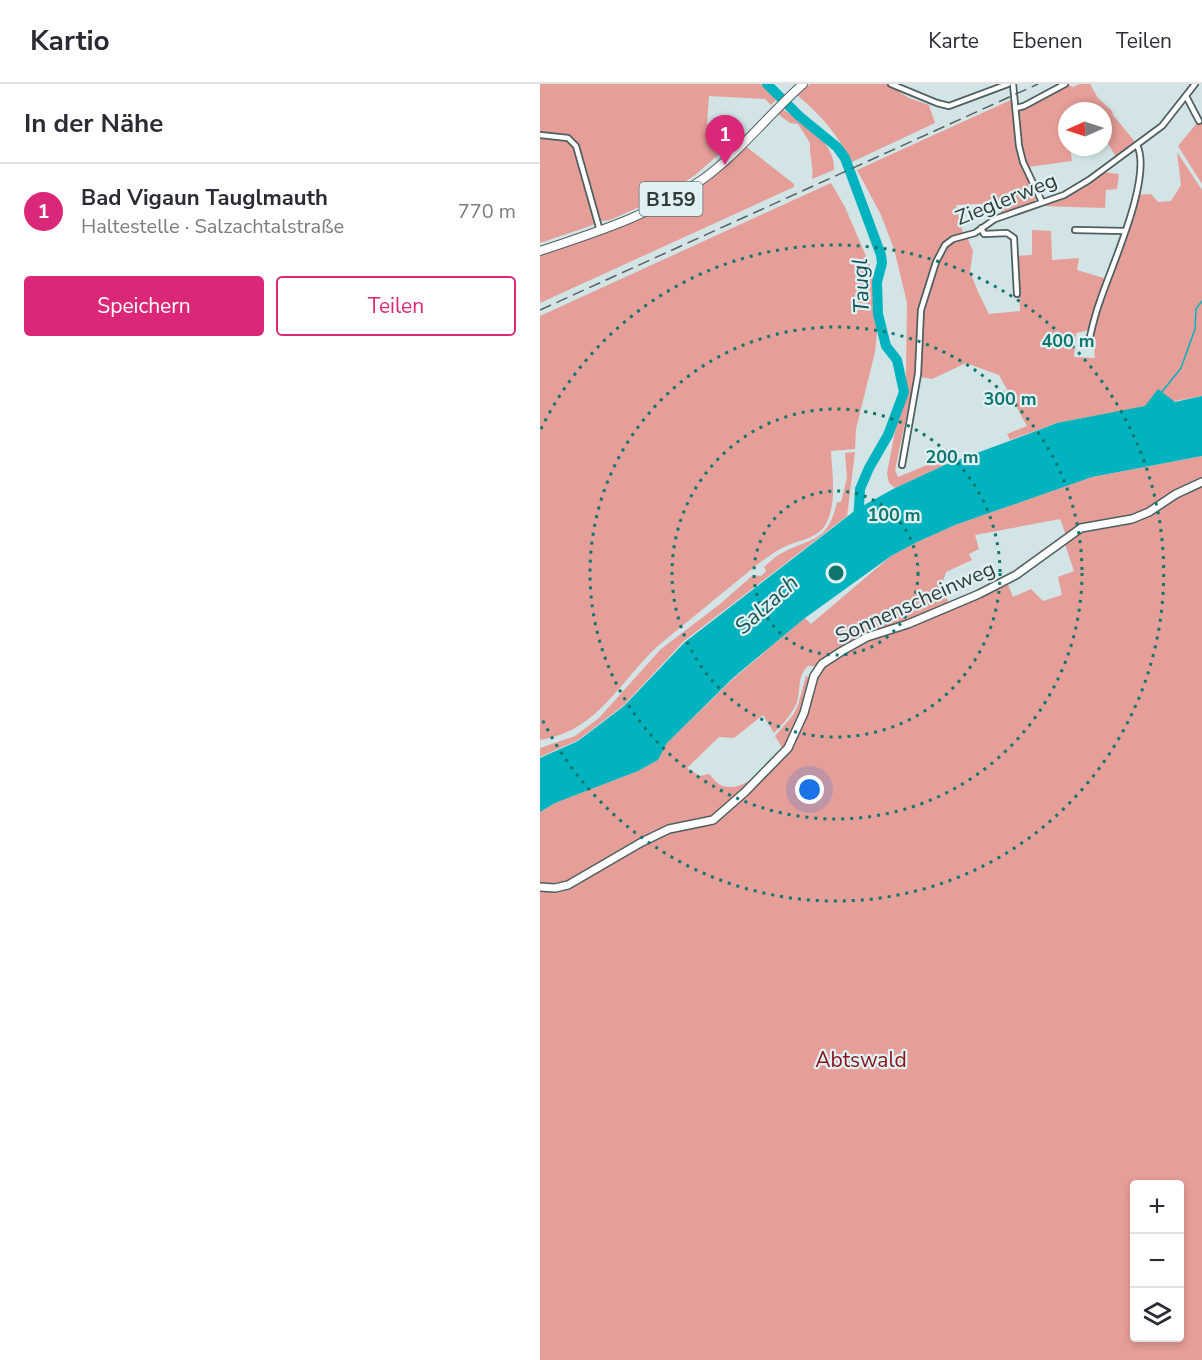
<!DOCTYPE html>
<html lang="de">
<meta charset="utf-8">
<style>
:root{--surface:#fff;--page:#f7f7f7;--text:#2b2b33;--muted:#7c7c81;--line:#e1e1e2;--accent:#db2777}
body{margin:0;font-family:"Nunito Sans",sans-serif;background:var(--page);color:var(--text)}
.controls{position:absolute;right:18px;bottom:18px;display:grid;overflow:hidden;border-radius:6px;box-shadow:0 3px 9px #0003}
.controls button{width:54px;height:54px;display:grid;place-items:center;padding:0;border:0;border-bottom:2px solid var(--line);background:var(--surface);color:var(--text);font:30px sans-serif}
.compass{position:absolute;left:518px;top:18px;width:54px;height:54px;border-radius:50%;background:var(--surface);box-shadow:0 3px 9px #0003;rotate:267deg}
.you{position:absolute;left:270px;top:706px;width:21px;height:21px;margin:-15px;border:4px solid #fff;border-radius:50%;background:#1a73e8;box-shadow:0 0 0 9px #1a73e833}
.badge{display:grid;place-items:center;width:39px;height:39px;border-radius:50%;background:var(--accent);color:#fff;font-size:20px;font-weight:700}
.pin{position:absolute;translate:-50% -50px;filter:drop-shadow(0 2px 3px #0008)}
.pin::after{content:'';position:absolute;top:32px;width:21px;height:18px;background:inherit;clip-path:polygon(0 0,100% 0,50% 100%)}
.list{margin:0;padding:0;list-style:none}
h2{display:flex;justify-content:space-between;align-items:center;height:78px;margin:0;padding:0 24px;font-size:26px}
h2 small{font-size:20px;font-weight:400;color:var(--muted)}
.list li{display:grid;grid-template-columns:39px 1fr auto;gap:18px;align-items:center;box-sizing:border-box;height:96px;padding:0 24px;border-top:2px solid var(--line)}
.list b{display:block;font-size:22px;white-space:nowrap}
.list p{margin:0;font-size:20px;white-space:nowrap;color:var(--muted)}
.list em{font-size:20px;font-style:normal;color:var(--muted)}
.actions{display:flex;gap:12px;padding:18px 24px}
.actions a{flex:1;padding:14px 0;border:2px solid var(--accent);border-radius:6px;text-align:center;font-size:21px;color:var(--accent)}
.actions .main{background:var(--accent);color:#fff}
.icon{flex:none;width:33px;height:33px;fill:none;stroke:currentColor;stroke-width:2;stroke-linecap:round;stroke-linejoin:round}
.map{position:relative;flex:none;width:662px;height:1276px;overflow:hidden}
header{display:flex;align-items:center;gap:36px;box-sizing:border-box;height:84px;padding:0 30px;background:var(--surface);border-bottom:2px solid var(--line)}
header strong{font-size:28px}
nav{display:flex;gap:33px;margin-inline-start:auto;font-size:21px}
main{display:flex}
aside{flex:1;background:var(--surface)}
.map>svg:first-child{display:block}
.green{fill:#e69e98;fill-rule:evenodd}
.water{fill:#00b3be}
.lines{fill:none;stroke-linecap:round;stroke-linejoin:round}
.stream{stroke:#00b3be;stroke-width:1.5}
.river{stroke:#00b3be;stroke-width:10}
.street-casing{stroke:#4f5f60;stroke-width:8}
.secondary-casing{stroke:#4f5f60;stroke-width:10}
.primary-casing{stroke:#4f5f60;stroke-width:10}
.street{stroke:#fff;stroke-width:4.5}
.secondary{stroke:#fff;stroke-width:7}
.primary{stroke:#fff;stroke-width:8}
.rail{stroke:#586162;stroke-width:1.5;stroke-dasharray:12 6;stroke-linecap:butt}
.ring{fill:none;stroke:#0f766e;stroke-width:3;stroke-dasharray:3 6}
.labels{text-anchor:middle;stroke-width:4.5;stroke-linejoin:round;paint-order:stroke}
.shield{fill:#dff1f3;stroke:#677273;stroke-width:1.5}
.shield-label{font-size:20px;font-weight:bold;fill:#343b3c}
.street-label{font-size:21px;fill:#343b3c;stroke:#dff1f3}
.park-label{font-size:21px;fill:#88141a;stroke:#dff1f3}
.water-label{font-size:22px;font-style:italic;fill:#185358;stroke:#dff1f3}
.centre{fill:#0f766e;stroke:#dff1f3;stroke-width:3}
.ring-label{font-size:18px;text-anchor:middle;font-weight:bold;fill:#0f766e;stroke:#dff1f3;stroke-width:4.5;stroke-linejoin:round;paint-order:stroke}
</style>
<header>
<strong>Kartio</strong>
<nav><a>Karte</a><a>Ebenen</a><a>Teilen</a></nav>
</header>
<main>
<aside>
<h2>In der Nähe<small></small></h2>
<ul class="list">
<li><span class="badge">1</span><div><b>Bad Vigaun Tauglmauth</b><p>Haltestelle · Salzachtalstraße</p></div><em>770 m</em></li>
</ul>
<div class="actions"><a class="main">Speichern</a><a>Teilen</a></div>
</aside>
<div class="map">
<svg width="662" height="1276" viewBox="0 0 662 1276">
<rect width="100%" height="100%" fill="#d2e4e5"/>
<path class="green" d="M0,0H221L236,16L231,21L225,15L169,12L167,40L199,45V53L154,92L118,115L70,136L62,137L59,134L47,87L43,89L55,138L53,141L0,159Z
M270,0H346L369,14L389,21L395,39L312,78C297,50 281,31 257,11Z
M527,0L533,3L540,0H550L558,14L572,27L573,31L596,59L576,73L563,51V27H527V63H530L532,77L488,83L481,61L479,27Z
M473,15L476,64L482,85L497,113L494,118L461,131V119L416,121L423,149L410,153L414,156L427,153L433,167L430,188L439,210L449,230L480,227L477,172L492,171V146L511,147L512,176L539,174L537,186L567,195L550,246L536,249L534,273L555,274L553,248L560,220L597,111L611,110L618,118L631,117L641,101L637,68L662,106V312L517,339L470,356L467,350L487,342L459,291L426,279L392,295L375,292L355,386L358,393L404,374L407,380L355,404L349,399L347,389L366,290L367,219L354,165L341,131L317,86Z
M242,25C263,38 296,59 294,86L272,95C274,83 269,72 270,59L258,40L250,39L238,30Z
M662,37V100L638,62L657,39Z
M204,61L254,100V103L0,219V171C62,150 127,129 178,88C187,80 195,70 204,61Z
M563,88L579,90L577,105L566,106L565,124L500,122L533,109Z
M291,99L305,123L337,198V249L335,268L316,345L315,365L291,367C292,390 298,422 284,443C275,455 256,457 244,463C226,472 211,486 196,498C172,517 149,537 125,556C82,591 61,647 0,656V232Z
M315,368L307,432L144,557L84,621L38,656L0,673V664L35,652L59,634L121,565L180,520L213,491L221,492L226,487L224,483C229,479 235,472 242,469C273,453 288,458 297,418H301L307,394L305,369Z
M662,372V397C640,406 622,420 601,430C575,442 550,434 526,451L520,435L435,451L439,465L429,470L432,476L406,488L401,503L410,521L364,540L331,549L301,565L276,582H268C257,592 261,605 257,618C252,630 243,640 234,649L223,631L194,654L179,653L147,684L160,692L169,690C173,694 178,701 183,702C206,709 229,679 243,665L235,652L253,631L258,621L266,592L269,593C271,613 261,636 252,654L255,656L264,636L273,599L278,589L289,578L321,559L368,542L467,498L473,513L491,505L503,517L522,511L518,493L534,487L524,457L537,448L548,443L582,440L601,433L636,412L662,401V1276H0V805L12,808L25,804L23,801H0V728L15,719L98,687L118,676L127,659L194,594L265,534L271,540L351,472L375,459L415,441L552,393ZM594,1100H640V1254H594Z"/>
<path class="water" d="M618,305L635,318L662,312V372L552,393L415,441L375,459L351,472L265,534L194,593L127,659L118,676L98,687L15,719L0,728V674L38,657L84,622L145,558L317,425L355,404L407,380L504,344L517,339L605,322Z"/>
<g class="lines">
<path class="stream" d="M621,309L641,284L655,245L656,225L662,217"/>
<path class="river" d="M227,0L259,32L297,63L305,74L341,171L342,179L337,198L338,230L346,262L357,276L364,308L348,351L329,384L320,405L318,439"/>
<defs>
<path id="street" d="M351,0L397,19L409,22L468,0
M473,0L479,62L483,78L502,118
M646,12L659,37
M476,24L484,22L525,0
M0,51L28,54L36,62L60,147
M441,144L444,150L467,149L474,154L477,210
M535,146L585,147
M549,257C552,244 555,230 560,217C571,183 613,93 597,61
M362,381L378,290L381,226L396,178L405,161L413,155L435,149L455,135L524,111L549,96L622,42L655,0"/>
<path id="secondary" d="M0,803L15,804L28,801L102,758L129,745L173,736L205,708L248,664L264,629L274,592L282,580L302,567L327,553L368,540L439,510L476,491L541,444L592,435L609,428L636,410L662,398"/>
<path id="primary" d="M0,167C57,148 114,130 163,95C200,68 229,30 263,0"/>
</defs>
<use href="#street" class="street-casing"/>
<use href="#secondary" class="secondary-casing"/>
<use href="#primary" class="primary-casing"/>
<use href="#street" class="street"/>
<use href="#secondary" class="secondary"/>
<use href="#primary" class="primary"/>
<path class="rail" d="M0,226L498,0"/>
</g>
<g class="ring">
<circle cx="296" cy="489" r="82"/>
<circle cx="296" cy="489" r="164"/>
<circle cx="296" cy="489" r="246"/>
<path d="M1 345A328 328 0 1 1 1 633"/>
</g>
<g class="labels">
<rect class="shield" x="99.5" y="98" width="63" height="34" rx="4.5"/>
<g class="shield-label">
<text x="131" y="122">B159</text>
</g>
<g class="street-label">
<text transform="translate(466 115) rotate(-22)" y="7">Zieglerweg</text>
<text transform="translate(375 518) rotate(-24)" y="7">Sonnenscheinweg</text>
</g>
<g class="park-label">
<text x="321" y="983">Abtswald</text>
</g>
<g class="water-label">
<text transform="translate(320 202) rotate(-92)" y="8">Taugl</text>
<text transform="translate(226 520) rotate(-42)" y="8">Salzach</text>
</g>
</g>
<circle cx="296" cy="489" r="9" class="centre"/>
<g class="ring-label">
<text x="528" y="263">400 m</text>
<text x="470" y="321">300 m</text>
<text x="412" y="379">200 m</text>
<text x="354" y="437">100 m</text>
</g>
</svg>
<div class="controls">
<button>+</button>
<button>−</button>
<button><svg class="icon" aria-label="layers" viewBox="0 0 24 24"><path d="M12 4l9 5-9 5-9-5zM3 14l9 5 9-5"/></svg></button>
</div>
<svg class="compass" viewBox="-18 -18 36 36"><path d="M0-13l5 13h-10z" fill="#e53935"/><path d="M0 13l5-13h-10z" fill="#7c7c81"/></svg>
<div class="you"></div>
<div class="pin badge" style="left:185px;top:81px">1</div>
</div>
</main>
